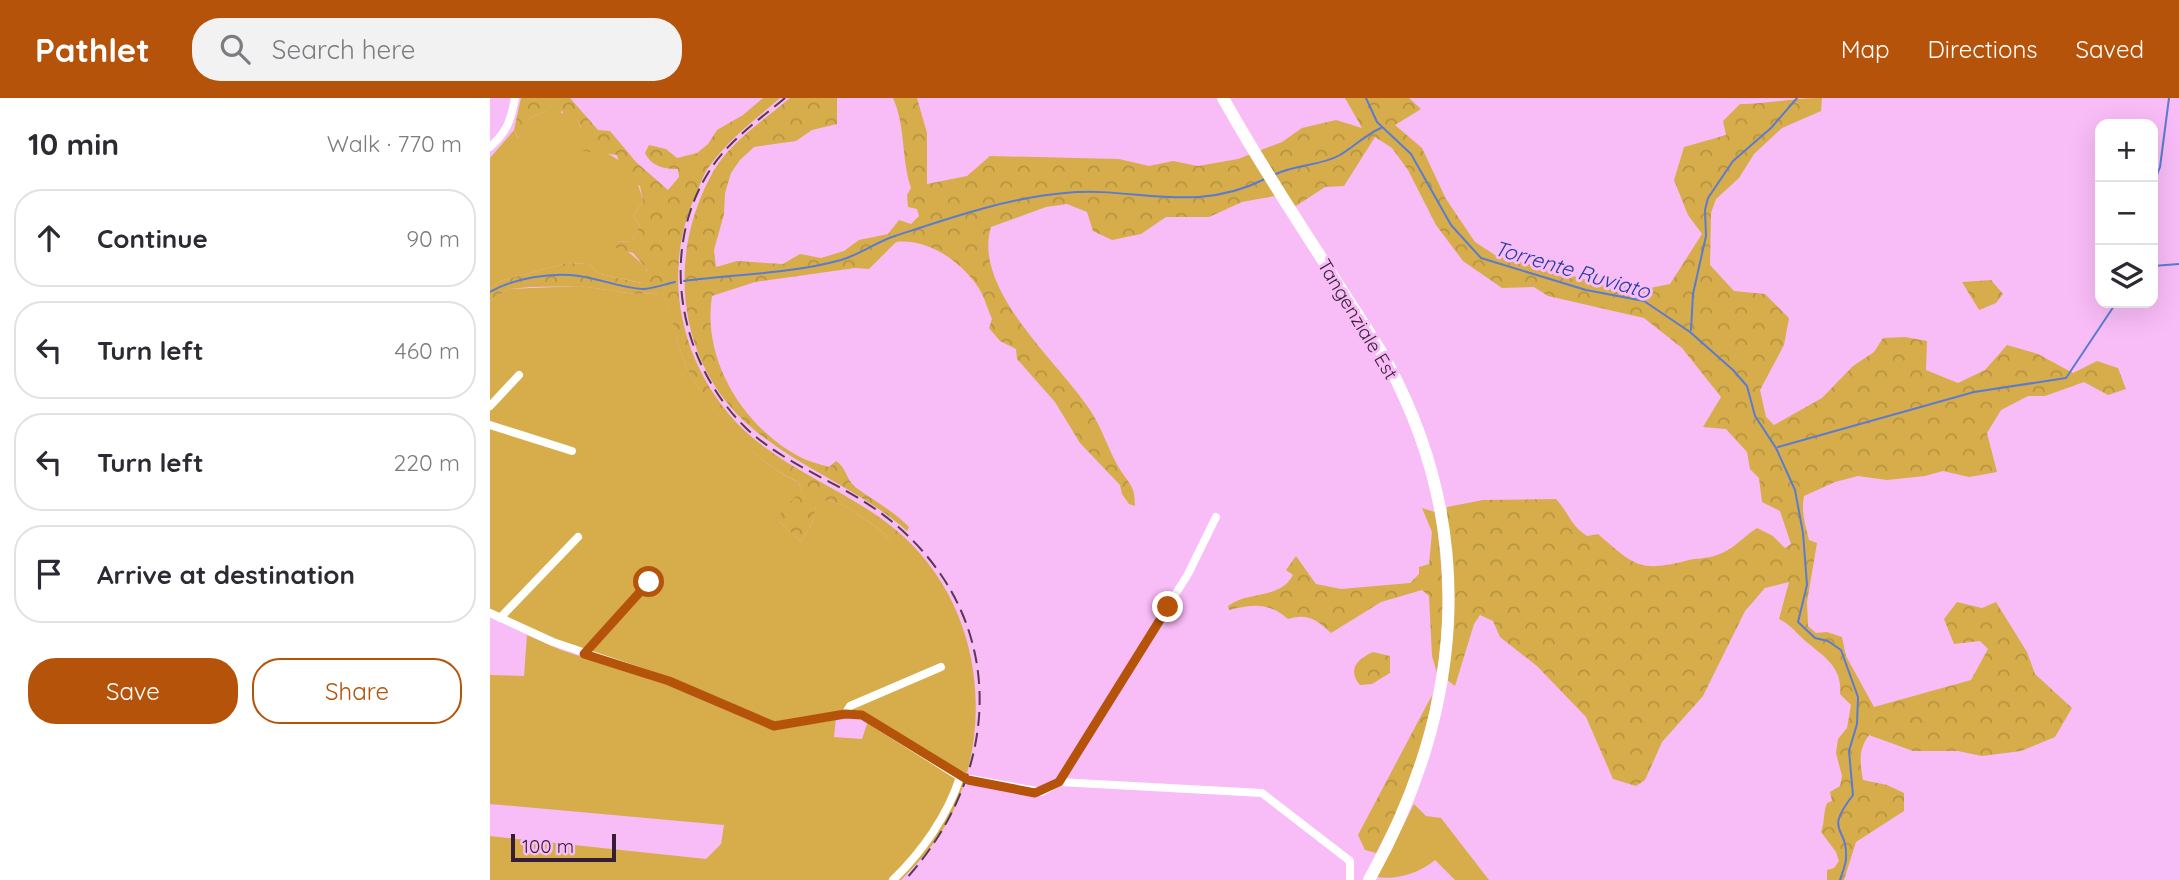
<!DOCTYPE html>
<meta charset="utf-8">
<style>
:root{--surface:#fff;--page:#f2f2f3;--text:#2b2b33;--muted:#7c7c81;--line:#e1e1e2;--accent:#b45309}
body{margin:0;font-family:Quicksand,sans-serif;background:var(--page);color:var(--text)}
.controls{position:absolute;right:21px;top:21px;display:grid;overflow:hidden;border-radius:14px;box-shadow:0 7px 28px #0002}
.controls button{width:63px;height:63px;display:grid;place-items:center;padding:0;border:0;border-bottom:2px solid var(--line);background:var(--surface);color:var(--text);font:35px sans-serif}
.scale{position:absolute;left:21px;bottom:18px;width:105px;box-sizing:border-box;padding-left:7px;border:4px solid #351e35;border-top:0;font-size:19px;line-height:24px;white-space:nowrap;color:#351e35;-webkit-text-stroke:5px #f8bcf7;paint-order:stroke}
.stop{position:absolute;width:21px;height:21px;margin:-16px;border:5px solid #b45309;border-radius:50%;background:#fff}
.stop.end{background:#b45309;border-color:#fff;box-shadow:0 2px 7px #0008}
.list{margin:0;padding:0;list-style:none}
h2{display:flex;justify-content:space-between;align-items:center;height:91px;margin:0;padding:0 28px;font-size:30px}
h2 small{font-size:23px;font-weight:400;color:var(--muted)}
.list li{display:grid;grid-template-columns:46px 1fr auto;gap:21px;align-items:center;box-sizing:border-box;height:98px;margin:0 14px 14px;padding:0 14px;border:2px solid var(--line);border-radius:28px}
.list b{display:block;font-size:26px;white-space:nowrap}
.list em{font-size:23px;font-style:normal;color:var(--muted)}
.actions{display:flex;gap:14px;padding:21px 28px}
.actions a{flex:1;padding:16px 0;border:2px solid var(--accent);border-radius:28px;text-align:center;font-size:24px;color:var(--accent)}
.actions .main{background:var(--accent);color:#fff}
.icon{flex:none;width:38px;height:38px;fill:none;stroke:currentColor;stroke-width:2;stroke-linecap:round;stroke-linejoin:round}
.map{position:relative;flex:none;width:1689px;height:782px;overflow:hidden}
header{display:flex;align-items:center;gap:42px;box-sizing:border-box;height:98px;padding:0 35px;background:var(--accent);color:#fff}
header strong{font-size:33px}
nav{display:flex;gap:38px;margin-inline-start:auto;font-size:24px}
.search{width:490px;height:63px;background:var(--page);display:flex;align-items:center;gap:18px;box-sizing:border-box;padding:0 24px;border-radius:28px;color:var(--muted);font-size:26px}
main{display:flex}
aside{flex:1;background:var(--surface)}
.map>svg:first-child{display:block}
.green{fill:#d6ad4a}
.forest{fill:url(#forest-crowns)}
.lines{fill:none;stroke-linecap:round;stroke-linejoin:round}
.stream{stroke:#5a7bd1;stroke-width:2}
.street{stroke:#fff;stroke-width:8}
.primary{stroke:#fff;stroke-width:12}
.rail{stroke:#573956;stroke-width:2;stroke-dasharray:14 7;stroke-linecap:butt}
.route{stroke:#b45309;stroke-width:9}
.labels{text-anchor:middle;stroke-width:6;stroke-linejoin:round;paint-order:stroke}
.street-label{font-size:19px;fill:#351e35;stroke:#f8bcf7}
.water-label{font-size:21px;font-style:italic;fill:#213da2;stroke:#f8bcf7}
</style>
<header>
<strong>Pathlet</strong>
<div class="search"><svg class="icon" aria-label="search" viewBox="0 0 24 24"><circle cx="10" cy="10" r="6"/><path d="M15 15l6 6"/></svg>Search here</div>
<nav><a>Map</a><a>Directions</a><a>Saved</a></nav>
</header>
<main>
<aside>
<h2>10 min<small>Walk · 770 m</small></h2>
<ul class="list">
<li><svg class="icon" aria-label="ahead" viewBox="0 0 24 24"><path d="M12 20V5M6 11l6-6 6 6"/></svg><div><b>Continue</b></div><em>90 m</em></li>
<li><svg class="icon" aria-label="left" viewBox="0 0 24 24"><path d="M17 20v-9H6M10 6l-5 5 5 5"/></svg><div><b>Turn left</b></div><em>460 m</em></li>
<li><svg class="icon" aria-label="left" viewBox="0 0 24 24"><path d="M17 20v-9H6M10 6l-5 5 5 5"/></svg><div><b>Turn left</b></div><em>220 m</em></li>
<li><svg class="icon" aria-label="arrive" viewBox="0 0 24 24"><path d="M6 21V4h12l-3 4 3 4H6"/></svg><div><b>Arrive at destination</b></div></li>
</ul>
<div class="actions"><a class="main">Save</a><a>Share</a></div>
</aside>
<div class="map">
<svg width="1689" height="782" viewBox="0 0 1689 782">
<defs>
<pattern id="forest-crowns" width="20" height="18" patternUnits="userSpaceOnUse" patternTransform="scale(1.75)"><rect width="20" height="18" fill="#d6ad4a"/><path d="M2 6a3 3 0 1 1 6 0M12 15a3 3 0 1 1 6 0" fill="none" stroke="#b89441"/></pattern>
</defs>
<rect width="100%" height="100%" fill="#f8bcf7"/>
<path class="green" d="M56,0H69L73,8L71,15L86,19L91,30L84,42C120,57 144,60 153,104L143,117L150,127L142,143L127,144L157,170L152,185L110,176L98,166L77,165L13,182L0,190V60L24,32L28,40L40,20L56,13Z
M90,188L145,196L172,195C180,205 187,245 193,260C205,297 273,373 309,384L311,392L289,423L311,444L322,425L327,405L338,402L357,409L388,430L400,442H412L414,439C480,500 500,594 476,679L371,615L284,626L93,554L0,514V203L19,191Z
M37,537L71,552L177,587L278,630L346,620L344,639L372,641L378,623L474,684C465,721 438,756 411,782H0V738L216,761L231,746L234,727L0,706V577L34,578Z
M924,706L936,718L951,720L999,782H965L945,762C929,775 908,782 887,779Z"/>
<path class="forest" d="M31,0H56V13L40,20L29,41L24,32Z
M69,0H80L108,32L120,33L146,64L178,92L189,79L188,71C175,71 162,69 155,55L159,47L176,51L187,60L207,55L218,46L227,32L253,17L273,0H290C266,21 240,40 221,66C214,74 211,85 207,94C169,175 190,271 255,333C302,377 366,395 414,439L412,442H400L388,430L357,409L338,402L327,406L322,425L311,444L289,423L281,426L311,392L309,384C271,371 206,299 193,260C187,245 179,204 172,195L145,196L90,188L40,189L19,191L0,203V190L13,182L77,165L98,166L110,176L151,185L157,171L143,155L122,149L127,144L142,143L150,127L143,117L153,104L150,88L133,80L127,57L92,53L84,42L91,29L86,20H74Z
M300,0H347V26L322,32L306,43L264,49L250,62L241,75L235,95L234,116L224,152L226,169L247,163L293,166L310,156L331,160L354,153L369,142L398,136L409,122L421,126L429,118L427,111L418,109L417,97L421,90C411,60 416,29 403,0H427L437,35V86L477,78L500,58L629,61L659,68L683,63L708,68L748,61L792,44L812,30L846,22L872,30L855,0H919L931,11L905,27L932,50L956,101L985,144L1005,157L1109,185L1129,181L1150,192L1180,186L1212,136L1198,117L1184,82L1194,49L1236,37L1233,23L1250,6C1278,6 1303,0 1332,0L1331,13L1292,30L1264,56L1249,80L1226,101L1221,115L1220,167L1244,193L1275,196L1299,220L1294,247L1270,292L1276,319L1284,327L1332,300L1363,268L1384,254L1393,240L1415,239L1437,243L1436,272L1468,285L1495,272L1517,247L1548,256L1583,275L1607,263L1628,270L1636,291L1618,297L1594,284L1555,298H1538L1511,312L1497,335L1507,374L1479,379L1453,373L1435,378L1397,382L1368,378L1345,384L1314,398C1311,413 1315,426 1319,442L1327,445L1317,504L1318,528L1326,535L1337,534L1352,539L1356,558L1384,609L1481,582L1498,551L1490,543L1464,546L1454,521L1467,504L1492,510L1506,504L1537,554L1545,576L1582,610L1565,639L1531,653L1492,658L1468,653H1423L1379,637C1368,652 1370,664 1373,682L1397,687L1414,695V713L1366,744L1354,782H1337V772L1344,770L1349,763L1346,754L1331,734C1335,724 1333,715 1337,705L1342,703L1340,694L1350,688L1352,678L1346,655L1348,641L1357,630L1361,607L1350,596C1353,566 1329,556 1311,539C1303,531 1299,526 1289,521L1299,484L1275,490L1255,513L1213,598L1172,644L1155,682L1146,688L1123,681L1096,619L1047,568L1010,539L1003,523L990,517L984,526L965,588L957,582V409L993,402L1066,401C1078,414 1081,428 1097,438L1108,436C1143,466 1148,475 1195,463C1205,460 1217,461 1227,457C1243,452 1253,439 1267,430L1283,438L1295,450L1301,446L1290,413L1272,404L1269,380L1260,371L1257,354L1236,331L1213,329L1231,299L1192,250L1154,220L1058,198L1044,189L1012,190L973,163L946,127L918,72L902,50L885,39L854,88L835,89L806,108L784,98L752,104L719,119H676L651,136L622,142L603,133L597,114L577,106L556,109L501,129C482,192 568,263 600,312C612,330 618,351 629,370C639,386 645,387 645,408L639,406L632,396L630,387L590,345L565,304L527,261L526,251L510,243L499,230L502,221C497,210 494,196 486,186C469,162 436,140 406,144L379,171L365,170L265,184L222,198C212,261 252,327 308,358C317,363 329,366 339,369L346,363C356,369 356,381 365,389C385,404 400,410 419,429L417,433C370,391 310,371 262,330C186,266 176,157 223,74C240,44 274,22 300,0Z
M1501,182L1513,196L1506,205L1489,212L1472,184Z
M932,410L945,414C953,468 956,521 947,575L942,558L939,498L932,492L891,504L841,535C827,522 818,515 798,521C779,504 763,506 739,512L738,508C759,492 790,502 803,477L796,472L806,458L826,486L851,491L920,485L929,476V469L939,466L942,434Z
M883,554L900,558V575L882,586L870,587C857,572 867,561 883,554Z
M942,597L939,623L913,703L886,755L875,752L868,737Z"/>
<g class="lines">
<path class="stream" d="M876,0L887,24L921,56L961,127L991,160L1096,192L1154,203L1200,234L1243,272L1257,288L1265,318L1286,350L1305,392L1313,435L1317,487L1308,524L1325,540L1338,543L1351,552L1368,599L1367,626L1359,653L1363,697C1333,736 1358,727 1356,760C1356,767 1352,775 1350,782
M786,76C806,66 831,68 850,57C865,48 875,37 891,30
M1663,87L1670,69L1679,0
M1663,168L1689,166
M194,183C246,176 300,176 351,162C371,156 386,144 405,138C460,120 517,100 575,95C645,88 703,117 775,81
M0,194C24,180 62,174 89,178C111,181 131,190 153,191C163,191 175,186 185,184
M1201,232L1203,196L1216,138L1215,112L1218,100L1243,63L1281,30L1307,0
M1288,349L1484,294L1576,280L1626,205"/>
<path class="street" d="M0,49C17,34 21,22 25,0
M0,308L29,277
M0,327L82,353
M0,515L63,544L179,583L284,628L355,616L372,617L470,679L552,694L569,684L698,476L726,419
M10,520L88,439
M94,556L159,484
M355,616L360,608L451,569
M569,684L772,695L860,763V782
M403,782C432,754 458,717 470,679"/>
<path class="primary" d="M733,0C765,57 800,112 836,167C856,200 879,232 898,266C990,438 972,616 879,782"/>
<path class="rail" d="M295,0C270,21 240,42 222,69C167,150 188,265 257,331C299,370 356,386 400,422C520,519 514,673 415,782"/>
</g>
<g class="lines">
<path class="route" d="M159,484L94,556L179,583L284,628L355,616L372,617L478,682L545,695L569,684L678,509"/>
</g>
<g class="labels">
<g class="street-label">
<text transform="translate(868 221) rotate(59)" y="7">Tangenziale Est</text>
</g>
<g class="water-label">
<text transform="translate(1082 172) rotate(16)" y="7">Torrente Ruviato</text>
</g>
</g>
</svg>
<div class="controls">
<button>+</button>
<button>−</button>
<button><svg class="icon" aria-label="layers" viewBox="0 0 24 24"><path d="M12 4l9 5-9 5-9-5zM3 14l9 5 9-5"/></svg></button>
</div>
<div class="scale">100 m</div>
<div class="stop" style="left:159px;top:484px"></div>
<div class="stop end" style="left:678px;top:509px"></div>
</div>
</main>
